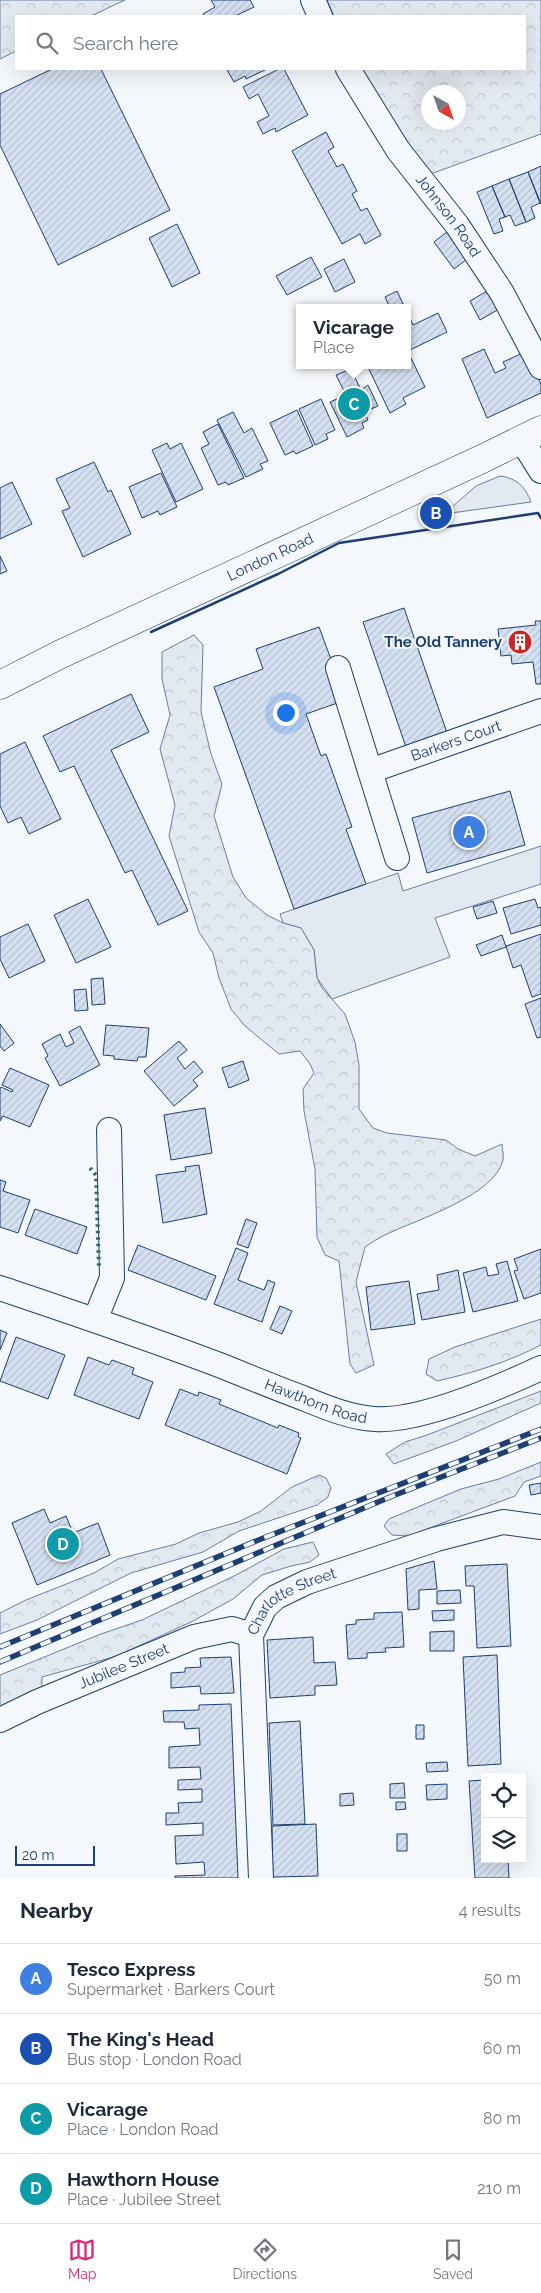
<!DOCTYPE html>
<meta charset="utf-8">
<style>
:root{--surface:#fff;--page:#f6f6f7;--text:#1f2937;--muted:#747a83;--line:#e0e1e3;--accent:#db2777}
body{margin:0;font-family:Raleway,sans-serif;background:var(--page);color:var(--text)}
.controls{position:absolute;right:15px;bottom:15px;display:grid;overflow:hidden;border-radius:0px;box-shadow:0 5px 20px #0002}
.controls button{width:45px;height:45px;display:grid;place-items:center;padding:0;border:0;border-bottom:1px solid var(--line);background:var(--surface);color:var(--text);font:25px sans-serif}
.compass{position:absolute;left:421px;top:85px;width:45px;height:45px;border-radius:50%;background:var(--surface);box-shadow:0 5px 20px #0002;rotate:140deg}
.scale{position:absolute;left:15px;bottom:12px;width:80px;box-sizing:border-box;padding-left:5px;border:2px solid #1d3f73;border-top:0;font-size:14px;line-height:18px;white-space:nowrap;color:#1d3f73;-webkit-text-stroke:4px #f4f7fb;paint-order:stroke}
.you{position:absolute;left:285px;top:712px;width:18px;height:18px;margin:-12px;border:4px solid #fff;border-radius:50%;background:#1a73e8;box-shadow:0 0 0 8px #1a73e833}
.badge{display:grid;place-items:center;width:32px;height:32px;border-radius:50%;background:var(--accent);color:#fff;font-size:16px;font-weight:700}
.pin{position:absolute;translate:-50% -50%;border:2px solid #fff;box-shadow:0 1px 5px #0006}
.popup{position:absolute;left:296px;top:304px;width:115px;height:65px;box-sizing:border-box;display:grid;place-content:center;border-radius:0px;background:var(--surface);filter:drop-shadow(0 1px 4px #0005);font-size:16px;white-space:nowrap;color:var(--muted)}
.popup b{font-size:19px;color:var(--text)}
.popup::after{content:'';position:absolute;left:50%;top:100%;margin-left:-10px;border:10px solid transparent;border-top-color:var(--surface)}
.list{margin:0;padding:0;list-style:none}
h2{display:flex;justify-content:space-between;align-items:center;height:65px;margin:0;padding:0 20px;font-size:21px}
h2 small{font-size:16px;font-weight:400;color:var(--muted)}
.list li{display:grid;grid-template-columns:32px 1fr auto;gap:15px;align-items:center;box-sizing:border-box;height:70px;padding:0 20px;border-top:1px solid var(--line)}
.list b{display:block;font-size:19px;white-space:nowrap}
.list p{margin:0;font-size:16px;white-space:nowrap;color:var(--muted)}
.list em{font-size:16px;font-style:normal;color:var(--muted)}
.icon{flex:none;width:28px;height:28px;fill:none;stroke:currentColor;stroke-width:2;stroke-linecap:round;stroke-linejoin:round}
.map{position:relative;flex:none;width:541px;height:1878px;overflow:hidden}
.search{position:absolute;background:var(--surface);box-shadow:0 5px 20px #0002;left:15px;right:15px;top:15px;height:55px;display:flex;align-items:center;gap:12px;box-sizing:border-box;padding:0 18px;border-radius:0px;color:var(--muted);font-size:19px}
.sheet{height:345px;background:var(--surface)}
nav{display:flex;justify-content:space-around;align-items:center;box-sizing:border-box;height:70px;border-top:1px solid var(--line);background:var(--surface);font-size:14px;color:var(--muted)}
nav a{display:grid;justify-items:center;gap:2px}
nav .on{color:var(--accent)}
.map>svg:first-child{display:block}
.grass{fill:#e3e9f0;stroke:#687fa3}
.forest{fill:url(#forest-crowns);stroke:#687fa3;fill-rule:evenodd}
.building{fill:url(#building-hatch);stroke:#1d3f73}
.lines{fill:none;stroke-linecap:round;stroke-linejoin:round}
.street-casing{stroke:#1d3f73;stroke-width:26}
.primary-casing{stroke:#1d3f73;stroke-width:29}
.street{stroke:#f4f7fb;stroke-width:24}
.primary{stroke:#f4f7fb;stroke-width:28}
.rail-casing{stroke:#1d3f73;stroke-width:5.5}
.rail{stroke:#f4f7fb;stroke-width:4;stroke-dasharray:11;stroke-linecap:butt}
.hedge{stroke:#2c6c60;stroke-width:4;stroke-dasharray:2.5 4;stroke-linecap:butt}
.wall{stroke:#1d3f73;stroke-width:2.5}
.labels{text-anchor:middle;stroke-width:4;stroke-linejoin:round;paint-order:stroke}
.street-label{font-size:15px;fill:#1d3f73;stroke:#f4f7fb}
.poi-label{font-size:15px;font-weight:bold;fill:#1d3f73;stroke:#f4f7fb;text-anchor:end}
</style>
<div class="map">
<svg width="541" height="1878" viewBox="0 0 541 1878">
<defs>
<pattern id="forest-crowns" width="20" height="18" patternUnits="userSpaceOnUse" patternTransform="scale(1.25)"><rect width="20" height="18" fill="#e3e9f0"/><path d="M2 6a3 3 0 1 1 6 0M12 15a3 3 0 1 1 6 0" fill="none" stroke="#c2c9d1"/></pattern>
<pattern id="building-hatch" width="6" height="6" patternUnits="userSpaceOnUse" patternTransform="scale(1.25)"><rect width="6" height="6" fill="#d5e0f0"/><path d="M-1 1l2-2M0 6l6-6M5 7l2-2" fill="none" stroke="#b6c1d1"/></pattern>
</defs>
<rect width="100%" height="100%" fill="#f4f7fb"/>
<path class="grass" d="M500,476C516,478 525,486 531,502L444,514L476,486Z
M541,846V884L435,918L450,957L332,999L317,978L314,950L301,928L283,923L280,914L398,873L403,891Z"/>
<path class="forest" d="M0,0H125L91,16H16V51L0,59Z
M327,0H541V134L425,176L361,69H525V16H334ZM428,92H458V122H428Z
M194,635L203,645L201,712L211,754L222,784L214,816L233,877L246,898L267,915L283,923L301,928L314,950L317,978L322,988L345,1014L355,1042L359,1065V1109L373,1128L387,1133L446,1140L458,1149L475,1156L502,1144C502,1149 504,1155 503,1160C495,1196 415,1220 385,1235C378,1238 371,1243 365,1247L356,1282L374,1365L356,1373L350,1364L339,1261L325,1255L317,1237L315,1169L304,1111L303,1089L314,1073L310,1064L300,1051L279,1054L245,1026L231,1009L219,978L213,953L199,932L169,836L175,805L160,749L170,715L162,679V652Z
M541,1319V1345C508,1362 473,1373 437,1381L426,1374L429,1359L455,1347Z
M541,1391V1403L456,1441L394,1464L386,1454L405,1442L427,1435Z
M541,1462V1476L524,1482L515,1496L408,1536L392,1535L384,1526L389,1519L461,1489L499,1479Z
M319,1475L326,1478L331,1488L328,1497L317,1505L239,1531L203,1552L131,1573L37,1620L0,1634V1613L26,1600L94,1573L118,1559L176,1544L199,1533L238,1522L261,1511L292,1487Z
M313,1542L319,1555L310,1562L291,1566L262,1575L233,1599L191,1622L117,1656L42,1677V1707L0,1730V1675L101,1634L142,1620L236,1575L284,1549Z"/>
<path class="building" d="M211,0H250L254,7L235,16H204L203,14L215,7Z
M52,69H101L170,210L58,265L0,145V94Z
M229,69H267L246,79L245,76L234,82L227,70Z
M279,69H284L308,115L276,132L275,128L263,134L257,122L269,116L258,94L249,99L243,87Z
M326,132L334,147L328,151L337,167L343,164L357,191L352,194L361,211L367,208L381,235L365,244L360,234L342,244L292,151Z
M541,166V204L528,172Z
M528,172L540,203L531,207L535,218L526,222L509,179Z
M509,179L526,222L515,226L510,215L505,217L492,186Z
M492,186L505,217L499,219L503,231L494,234L477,192Z
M177,224L200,273L172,287L149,238Z
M447,232L467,259L454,269L434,242Z
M311,257L322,277L287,295L276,276Z
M344,259L355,282L335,292L324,269Z
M489,290L499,309L480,320L470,301Z
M397,291L405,308H390L385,297Z
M438,313L447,332L410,350L408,345V314L413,325Z
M484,349L495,373L506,368L503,362L525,352L541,384V393L487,418L462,359Z
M409,354L425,387L403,398L406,404L390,413L367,365H408Z
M351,369L361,390L368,385L378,406L364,412L368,420L362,423L364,428L347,437L330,402L346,395L336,375Z
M321,399L335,430L326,434L328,439L315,445L299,409Z
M297,410L313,446L296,454L294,451L285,455L270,423Z
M233,412L244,433L252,428L268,461L260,464L263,469L246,477L217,420Z
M218,424L244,478L228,485L226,482L218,485L201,448L209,444L203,432Z
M167,443L170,449L181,443L203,489L176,502L152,450Z
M94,462L108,492L111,490L131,534L83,557L62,511L70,508L56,479Z
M161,473L177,507L160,515L158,511L142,518L129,487Z
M12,482L32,524L0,539V488Z
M0,556L7,571L0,574Z
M404,608L447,733L406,747L363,622Z
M535,621H541V684H536L533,662L512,664L511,655L501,656L498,629L536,625Z
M319,627L346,700L306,714L321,756L326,754L352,827L346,829L366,884L294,909L214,687L263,669L256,649Z
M131,694L149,732L111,750L188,911L158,925L132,870L125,873L74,766L60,772L43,736Z
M25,742L61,819L29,834L21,817L8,823L0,806V754Z
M510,791L525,845L427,873L412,818Z
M88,899L111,947L76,963L54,915Z
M535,899L538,908L541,907V925L511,934L503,908Z
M493,901L497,913L477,919L473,907Z
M28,924L45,961L9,978L0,959V937Z
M541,934V994L532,997L521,965L513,968L506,946Z
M502,935L506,947L481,956L476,945Z
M103,978L105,1004L92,1005L91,979Z
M86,989L88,1010L75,1011L74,990Z
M541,998V1037L537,1038L525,1004Z
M0,1024L14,1043L4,1051L0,1046Z
M106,1025L149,1028L146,1057H138L137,1061L114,1059V1056L103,1055Z
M80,1026L100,1065L60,1086L45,1058L48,1056L42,1044L60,1034L66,1047L74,1043L69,1032Z
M179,1041L187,1050L177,1058L185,1069L194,1061L203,1072L193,1080L198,1086L174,1106L144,1071Z
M243,1061L249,1080L229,1088L222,1068Z
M10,1068L49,1085L30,1127L3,1116L0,1121V1089L1,1087L12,1092L13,1090L2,1085Z
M205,1108L212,1153L171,1160L164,1115Z
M199,1165L207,1214L163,1223L156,1175L186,1171L185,1167Z
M0,1180L6,1182L3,1191L30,1200L18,1233L0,1227Z
M35,1209L87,1227L77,1254L25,1235Z
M246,1219L257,1223L248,1248L237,1244Z
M138,1245L216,1276L206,1300L128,1270Z
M236,1248L248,1253L238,1280L264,1290L268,1280L275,1283L262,1322L214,1304Z
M541,1249V1293L524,1299L514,1271L518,1270L514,1259Z
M507,1261L518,1301L473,1312L463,1273L486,1267L488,1276L499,1274L496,1264Z
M458,1270L465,1312L422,1320L417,1294L439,1290L437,1275Z
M409,1281L415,1324L371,1330L366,1287Z
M280,1306L292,1311L282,1334L270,1329Z
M0,1330L7,1333L0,1350Z
M16,1337L65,1355L48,1399L0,1381Z
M88,1357L109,1365L112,1360L134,1368L132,1374L153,1382L139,1419L74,1395Z
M180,1389L198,1396L199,1392L221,1400L219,1404L278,1428L279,1425L299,1433L298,1437L301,1438L287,1474L165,1425Z
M541,1483V1493L531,1495L529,1485Z
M44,1509L50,1523L66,1516L73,1533L98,1523L110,1555L37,1585L12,1523Z
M434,1561L437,1589L419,1590V1609L408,1610L406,1569Z
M507,1564L511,1646L477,1648L474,1586H466L465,1566Z
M460,1590L461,1603L437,1604V1591Z
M454,1610V1620L433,1621L432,1611Z
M402,1612L404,1647L385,1648L386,1652L367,1653V1658L348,1659L346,1625L356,1624V1620L374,1619V1613Z
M454,1631V1651H430V1632Z
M313,1637L314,1663L335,1662L337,1685L315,1686V1695L270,1698L267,1640Z
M497,1655L501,1764L468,1766L463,1657Z
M231,1657L234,1693L201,1694L200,1686L171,1688V1673L185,1672V1668L201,1667L200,1658Z
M231,1704L238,1878H175V1876L205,1875L204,1862L176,1864L175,1836L203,1835V1823L166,1825V1813H179L178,1803L202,1802V1789L178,1790V1780L201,1779L200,1767L169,1768V1747L200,1745L199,1728L185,1729L184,1722H164L163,1711L199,1710V1705Z
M300,1721L305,1824L273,1825L269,1723Z
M416,1725H424V1739H416Z
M447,1762L448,1771L427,1772L426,1763Z
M485,1780V1859H508L509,1878H475L469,1781Z
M404,1783L405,1798H390V1784Z
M447,1784V1799L427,1800L426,1785Z
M353,1793L354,1805L340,1806V1794Z
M396,1802H405L406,1809L396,1810Z
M316,1824L318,1876L273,1877L272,1826Z
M397,1834H407V1851H397Z"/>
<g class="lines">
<defs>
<g id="street">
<path d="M313,0L320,16"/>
<path id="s1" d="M348,69L398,150L457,225L502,293L541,367"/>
<path d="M521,439L541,471"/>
<path id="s2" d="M338,668L370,771L541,711"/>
<path d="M370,771L397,858"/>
<path id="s3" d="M0,1288C74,1313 149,1338 222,1366C249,1377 276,1388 303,1398C325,1407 351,1418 375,1419C420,1422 500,1387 541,1368"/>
<path d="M95,1320L112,1278L109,1130"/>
<path id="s4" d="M0,1720L37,1702L194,1637L232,1629L251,1635"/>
<path id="s5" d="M261,1878L251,1635L265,1607L276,1597L307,1582L437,1539L503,1522L541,1527"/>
</g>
<g id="primary">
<path id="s6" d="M0,685L61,654L484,458L541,430"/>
</g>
</defs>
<use href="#street" class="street-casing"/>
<use href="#primary" class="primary-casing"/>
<use href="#street" class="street"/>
<use href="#primary" class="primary"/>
<defs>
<path id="rail" d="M0,1647L261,1539L541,1429
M0,1662L390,1497L541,1438"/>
</defs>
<use href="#rail" class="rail-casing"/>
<use href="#rail" class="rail"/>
<path class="hedge" d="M90,1168L96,1175L99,1269"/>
<path class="wall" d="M151,632L278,574L339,543L538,513L541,518"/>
</g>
<defs>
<symbol id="building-disc" viewBox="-11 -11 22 22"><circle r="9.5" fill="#c62828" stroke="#f4f7fb"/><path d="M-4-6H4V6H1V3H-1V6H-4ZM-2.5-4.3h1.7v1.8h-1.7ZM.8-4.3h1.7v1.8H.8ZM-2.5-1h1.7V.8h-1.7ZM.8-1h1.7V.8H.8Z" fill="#fff"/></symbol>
</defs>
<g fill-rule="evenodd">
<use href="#building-disc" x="506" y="628" width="28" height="28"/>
</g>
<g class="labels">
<g class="street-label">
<text dy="5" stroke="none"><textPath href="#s1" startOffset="178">Johnson Road</textPath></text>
<text dy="5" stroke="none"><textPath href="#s6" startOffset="299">London Road</textPath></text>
<text dy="5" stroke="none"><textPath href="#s2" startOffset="199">Barkers Court</textPath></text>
<text dy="5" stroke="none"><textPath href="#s3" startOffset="336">Hawthorn Road</textPath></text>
<text dy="5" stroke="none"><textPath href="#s5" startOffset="299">Charlotte Street</textPath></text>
<text dy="5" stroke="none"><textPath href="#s4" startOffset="135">Jubilee Street</textPath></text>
</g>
<g class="poi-label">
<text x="502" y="647">The Old Tannery</text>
</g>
</g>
</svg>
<div class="controls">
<button><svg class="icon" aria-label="locate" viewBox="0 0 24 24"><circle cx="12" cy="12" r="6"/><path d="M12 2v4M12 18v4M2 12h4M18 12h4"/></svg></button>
<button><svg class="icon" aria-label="layers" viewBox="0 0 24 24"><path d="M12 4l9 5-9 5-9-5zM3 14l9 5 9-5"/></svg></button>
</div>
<svg class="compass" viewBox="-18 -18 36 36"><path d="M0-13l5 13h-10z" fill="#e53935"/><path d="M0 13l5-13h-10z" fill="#747a83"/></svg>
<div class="scale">20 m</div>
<div class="you"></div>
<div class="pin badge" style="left:469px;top:832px;background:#3f7fe0">A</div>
<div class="pin badge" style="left:436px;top:513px;background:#1a4fb4">B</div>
<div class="pin badge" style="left:354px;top:404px;background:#0f9aa8">C</div>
<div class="popup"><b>Vicarage</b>Place</div>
<div class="pin badge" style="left:63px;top:1544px;background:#0f9aa8">D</div>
<div class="search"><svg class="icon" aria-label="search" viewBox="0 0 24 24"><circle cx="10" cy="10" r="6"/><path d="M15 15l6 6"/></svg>Search here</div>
</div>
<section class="sheet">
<h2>Nearby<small>4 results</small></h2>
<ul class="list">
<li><span class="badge" style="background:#3f7fe0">A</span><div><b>Tesco Express</b><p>Supermarket · Barkers Court</p></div><em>50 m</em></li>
<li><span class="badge" style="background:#1a4fb4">B</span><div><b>The King's Head</b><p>Bus stop · London Road</p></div><em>60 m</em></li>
<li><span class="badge" style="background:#0f9aa8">C</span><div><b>Vicarage</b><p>Place · London Road</p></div><em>80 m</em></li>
<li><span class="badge" style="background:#0f9aa8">D</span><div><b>Hawthorn House</b><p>Place · Jubilee Street</p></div><em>210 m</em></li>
</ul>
</section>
<nav>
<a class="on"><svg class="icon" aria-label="map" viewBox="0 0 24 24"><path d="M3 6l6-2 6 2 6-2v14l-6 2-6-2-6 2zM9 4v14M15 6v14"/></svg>Map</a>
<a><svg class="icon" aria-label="directions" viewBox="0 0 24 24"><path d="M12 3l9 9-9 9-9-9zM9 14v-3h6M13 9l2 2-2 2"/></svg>Directions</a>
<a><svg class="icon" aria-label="saved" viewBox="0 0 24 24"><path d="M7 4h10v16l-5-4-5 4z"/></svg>Saved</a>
</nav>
